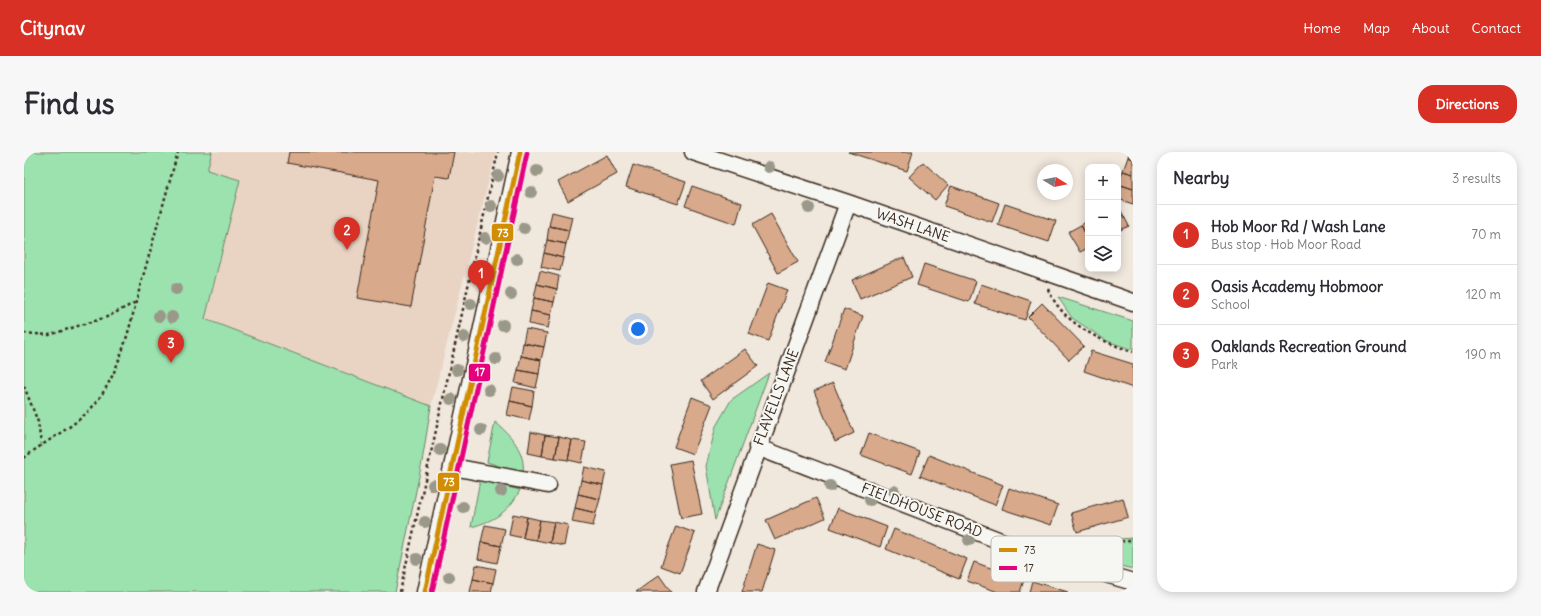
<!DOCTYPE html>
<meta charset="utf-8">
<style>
:root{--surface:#fff;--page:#f7f7f7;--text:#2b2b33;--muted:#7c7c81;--line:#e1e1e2;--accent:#d93025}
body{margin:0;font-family:Delius,sans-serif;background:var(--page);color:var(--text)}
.controls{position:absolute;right:12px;top:12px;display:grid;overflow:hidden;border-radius:8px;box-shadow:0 2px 10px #0003}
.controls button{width:36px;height:36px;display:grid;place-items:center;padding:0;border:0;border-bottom:1px solid var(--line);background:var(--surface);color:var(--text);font:20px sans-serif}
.compass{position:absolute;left:1013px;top:12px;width:36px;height:36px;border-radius:50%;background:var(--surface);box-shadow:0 2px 10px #0003;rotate:100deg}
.you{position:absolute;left:614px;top:177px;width:14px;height:14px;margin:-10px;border:3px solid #fff;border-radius:50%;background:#1a73e8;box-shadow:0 0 0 6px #1a73e833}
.badge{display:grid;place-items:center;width:26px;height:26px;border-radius:50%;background:var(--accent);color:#fff;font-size:13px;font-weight:700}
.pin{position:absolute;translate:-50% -33px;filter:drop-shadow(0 1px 2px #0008)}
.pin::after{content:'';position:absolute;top:21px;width:14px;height:12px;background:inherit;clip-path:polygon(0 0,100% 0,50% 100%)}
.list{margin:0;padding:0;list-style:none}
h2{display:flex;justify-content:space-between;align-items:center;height:52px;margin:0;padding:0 16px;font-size:17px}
h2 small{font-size:13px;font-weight:400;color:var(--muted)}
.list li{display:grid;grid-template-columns:26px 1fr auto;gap:12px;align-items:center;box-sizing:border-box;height:60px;padding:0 16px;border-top:1px solid var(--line)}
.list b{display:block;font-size:15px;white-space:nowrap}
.list p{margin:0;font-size:13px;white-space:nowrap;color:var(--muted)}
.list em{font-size:13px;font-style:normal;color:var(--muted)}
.icon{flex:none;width:22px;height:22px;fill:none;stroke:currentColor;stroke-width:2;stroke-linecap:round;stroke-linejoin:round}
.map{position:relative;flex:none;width:1109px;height:440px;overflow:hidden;border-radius:16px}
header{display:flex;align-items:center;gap:24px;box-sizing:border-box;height:56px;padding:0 20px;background:var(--accent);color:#fff}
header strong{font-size:19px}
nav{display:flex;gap:22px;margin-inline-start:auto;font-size:14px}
.intro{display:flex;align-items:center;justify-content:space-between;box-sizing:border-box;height:96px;padding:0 24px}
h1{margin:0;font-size:28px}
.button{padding:10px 18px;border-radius:16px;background:var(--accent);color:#fff;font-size:14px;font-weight:700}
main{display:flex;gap:24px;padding:0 24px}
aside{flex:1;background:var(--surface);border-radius:16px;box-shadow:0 2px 10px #0003}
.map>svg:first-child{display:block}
.built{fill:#e9d4c4}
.green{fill:#9be2af;stroke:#6b8666}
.building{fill:#d8a98a;stroke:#3b2a1e}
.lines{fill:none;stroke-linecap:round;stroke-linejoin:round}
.minor-casing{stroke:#3b2a1e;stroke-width:19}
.path{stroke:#3b2a1e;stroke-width:2.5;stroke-dasharray:3 3;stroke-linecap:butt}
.minor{stroke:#f6f6f2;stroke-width:16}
.bus-1-casing{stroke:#f6f6f2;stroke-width:8}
.bus-2-casing{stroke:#f6f6f2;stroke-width:8}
.bus-1{stroke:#d18d06;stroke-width:5}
.bus-2{stroke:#e5007d;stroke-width:5}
.tree{fill:#9a9888}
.labels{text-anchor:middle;stroke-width:4;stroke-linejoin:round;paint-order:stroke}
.street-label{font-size:14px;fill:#3b2a1e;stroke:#f6f6f2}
.key{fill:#f6f6f2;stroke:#beb9b2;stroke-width:1}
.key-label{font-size:11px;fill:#3b2a1e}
.line-badge{stroke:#f6f6f2;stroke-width:1.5}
.badge-label{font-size:11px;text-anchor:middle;font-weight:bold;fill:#fff}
</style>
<header>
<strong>Citynav</strong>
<nav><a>Home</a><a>Map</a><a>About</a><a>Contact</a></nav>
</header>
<div class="intro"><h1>Find us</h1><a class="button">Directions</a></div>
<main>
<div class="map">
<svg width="1109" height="440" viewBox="0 0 1109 440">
<rect width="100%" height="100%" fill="#f0e7dd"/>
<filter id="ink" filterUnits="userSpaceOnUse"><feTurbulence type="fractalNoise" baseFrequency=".025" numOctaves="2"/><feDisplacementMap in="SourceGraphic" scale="8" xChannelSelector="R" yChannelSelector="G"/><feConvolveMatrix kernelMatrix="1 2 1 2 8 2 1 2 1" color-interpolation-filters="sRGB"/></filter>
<g filter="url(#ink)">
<path class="built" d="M188,0H472L407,254L181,167L216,28L183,18Z"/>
<path class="green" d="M0,0H188L183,18L216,28L181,167L407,254L398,310L371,440H0Z
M1034,145L1109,169V198L1083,189L1048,166Z
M745,221L691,368L682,314L692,274L707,248Z
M471,270C487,283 502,300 499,322L463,310Z
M456,328L496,338C485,360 470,369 447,375Z
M1109,386V417L1060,405L1068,395L1096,387Z"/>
<path class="building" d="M265,0H430L425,26L411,24L387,155L333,146L355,28L263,11Z
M824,0H889L883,19Z
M1105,0H1109V7L1104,5Z
M583,3L593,22L544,49L534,30Z
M1104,5L1109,7V22L1099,19Z
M899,10L924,33L911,48L885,25Z
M609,13L662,30L654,52L602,35Z
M1099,19L1109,22V37L1094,32Z
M1094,32L1109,37V52L1094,47Z
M668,34L718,51L712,72L661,54Z
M927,34L975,51L968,70L920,54Z
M981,52L1032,69L1025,90L974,73Z
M1094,53L1105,74L1094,79Z
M528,60L548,65L545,78L525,74Z
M747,62L774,110L754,121L728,73Z
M1064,69V87L1057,73Z
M1057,73L1064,87V96L1056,100L1044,80Z
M525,74L545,78L542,92L523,88Z
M523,88L542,92L539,106L520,101Z
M520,101L539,106L536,119L517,115Z
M880,105L888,125L836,147L828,128Z
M900,112L952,129L945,150L893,133Z
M516,119L535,124L533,137L513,132Z
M744,131L763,138L744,189L725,182Z
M513,132L533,137L530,150L510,146Z
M957,132L1007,149L1001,168L951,152Z
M510,146L530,150L527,163L507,159Z
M1018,151L1060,194L1045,208L1004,165Z
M820,157L839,164L821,217L801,210Z
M507,159L527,163L524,176L505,172Z
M502,177L523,181L520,195L499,191Z
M499,191L520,195L517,208L497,204Z
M721,197L734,214L689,247L677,229Z
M1067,199L1109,212V236L1060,219Z
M497,204L517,208L515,222L494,218Z
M494,218L515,222L512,236L491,231Z
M809,231L830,281L811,290L790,239Z
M489,235L510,239L508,254L486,249Z
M668,245L688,253L669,302L650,295Z
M486,249L508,254L505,268L483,263Z
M507,280L521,283L518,304L504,301Z
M845,281L896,300L888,322L837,303Z
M521,283L535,285L531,306L518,304Z
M535,285L548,288L544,308L531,306Z
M548,288L562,290L558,311L544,308Z
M905,303L979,333L971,353L896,324Z
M667,308L678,362L657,366L646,312Z
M560,315L582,320L579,333L557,328Z
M557,328L579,333L576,347L554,342Z
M985,336L1034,353L1027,373L978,357Z
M554,342L576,347L572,361L551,356Z
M792,346L801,366L751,388L742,368Z
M1099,346L1104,365L1053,380L1047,361Z
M551,356L572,361L569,374L548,370Z
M814,356L863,375L856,395L806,376Z
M489,362L503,365L499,386L485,383Z
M503,365L516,368L512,388L499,386Z
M516,368L530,370L526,391L512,388Z
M530,370L544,373L540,394L526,391Z
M461,373L481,377L477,394L457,390Z
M652,374L671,381L656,421L637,414Z
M870,377L943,407L935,427L862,397Z
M457,390L477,394L473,411L454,407Z
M733,392L751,398L738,440H718Z
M950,410L1000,428L996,440H974L943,429Z
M452,413L472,417L469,431L449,427Z
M635,423L647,440H612Z
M449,427L469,431L467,440H446Z
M1008,429L1044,440H1005Z"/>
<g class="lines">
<defs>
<path id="minor" d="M669,0L824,51L1109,150
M733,295L1000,398L1109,430
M429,315L524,333
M401,440L496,0
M682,440L824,51"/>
</defs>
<use href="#minor" class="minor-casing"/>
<path class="path" d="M1024,137C1038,171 1076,189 1109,200
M0,181L25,183L83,165L112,150
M0,234L14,270L17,292
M0,306C22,288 53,274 70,253C96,222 106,173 116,135C129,90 141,45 154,0
M1065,401L1079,390L1109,389
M376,440L474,0"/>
<use href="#minor" class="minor"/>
<defs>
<path id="bus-1" d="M401,440L496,0"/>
<path id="bus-2" d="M408,440L503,1"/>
</defs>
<use href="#bus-1" class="bus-1-casing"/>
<use href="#bus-2" class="bus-2-casing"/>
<use href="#bus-1" class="bus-1"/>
<use href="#bus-2" class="bus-2"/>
</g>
<g class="tree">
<circle cx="745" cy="15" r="6"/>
<circle cx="513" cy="19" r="6"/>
<circle cx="474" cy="24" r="6"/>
<circle cx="507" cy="40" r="6"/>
<circle cx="467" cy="54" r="6"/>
<circle cx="785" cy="56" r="6"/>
<circle cx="500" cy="76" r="6"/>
<circle cx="461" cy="86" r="6"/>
<circle cx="493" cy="107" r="6"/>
<circle cx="454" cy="121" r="6"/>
<circle cx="152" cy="137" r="6"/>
<circle cx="487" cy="142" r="6"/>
<circle cx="447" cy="152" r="6"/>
<circle cx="135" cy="164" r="6"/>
<circle cx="148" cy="165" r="6"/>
<circle cx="479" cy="173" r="6"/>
<circle cx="440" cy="185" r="6"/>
<circle cx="472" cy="207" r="6"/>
<circle cx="433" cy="218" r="6"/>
<circle cx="465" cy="238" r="6"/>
<circle cx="427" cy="247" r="6"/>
<circle cx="457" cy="278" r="6"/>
<circle cx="416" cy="298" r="6"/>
<circle cx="409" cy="333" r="6"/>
<circle cx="806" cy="334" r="6"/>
<circle cx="477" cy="339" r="6"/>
<circle cx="870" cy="339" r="6"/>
<circle cx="846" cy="348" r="6"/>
<circle cx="439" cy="355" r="6"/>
<circle cx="401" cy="370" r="6"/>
<circle cx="945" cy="388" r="6"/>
<circle cx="393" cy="407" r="6"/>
<circle cx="425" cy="425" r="6"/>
</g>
</g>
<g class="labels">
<g class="street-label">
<text transform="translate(889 73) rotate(19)" y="5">WASH LANE</text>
<text transform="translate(752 245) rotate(-69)" y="5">FLAVELLS LANE</text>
<text transform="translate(898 358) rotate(21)" y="5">FIELDHOUSE ROAD</text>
</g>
</g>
<rect x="967" y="384" width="132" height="46" rx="6" class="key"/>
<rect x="975" y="396" width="18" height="4" fill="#d18d06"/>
<rect x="975" y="414" width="18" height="4" fill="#e5007d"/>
<g class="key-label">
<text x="1000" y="402">73</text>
<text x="1000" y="420">17</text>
</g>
<g class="line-badge">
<rect x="467" y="71" width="23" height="19" rx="4" fill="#d18d06"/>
<rect x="444" y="211" width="23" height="19" rx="4" fill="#e5007d"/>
<rect x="413" y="320" width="23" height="20" rx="4" fill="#d18d06"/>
</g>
<g class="badge-label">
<text x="479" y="85">73</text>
<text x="456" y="224">17</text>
<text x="425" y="334">73</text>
</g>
</svg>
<div class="controls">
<button>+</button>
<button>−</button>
<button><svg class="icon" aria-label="layers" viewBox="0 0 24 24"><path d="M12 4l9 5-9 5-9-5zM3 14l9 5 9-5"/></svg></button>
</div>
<svg class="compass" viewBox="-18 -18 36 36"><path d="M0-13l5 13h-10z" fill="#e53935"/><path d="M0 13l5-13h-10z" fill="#7c7c81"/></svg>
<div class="you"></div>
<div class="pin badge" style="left:457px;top:141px">1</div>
<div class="pin badge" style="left:323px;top:98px">2</div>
<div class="pin badge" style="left:147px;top:211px">3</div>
</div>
<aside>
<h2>Nearby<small>3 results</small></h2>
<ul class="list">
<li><span class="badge">1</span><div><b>Hob Moor Rd / Wash Lane</b><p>Bus stop · Hob Moor Road</p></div><em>70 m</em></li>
<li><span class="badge">2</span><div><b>Oasis Academy Hobmoor</b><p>School</p></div><em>120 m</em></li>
<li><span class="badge">3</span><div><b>Oaklands Recreation Ground</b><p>Park</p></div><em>190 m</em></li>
</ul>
</aside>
</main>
